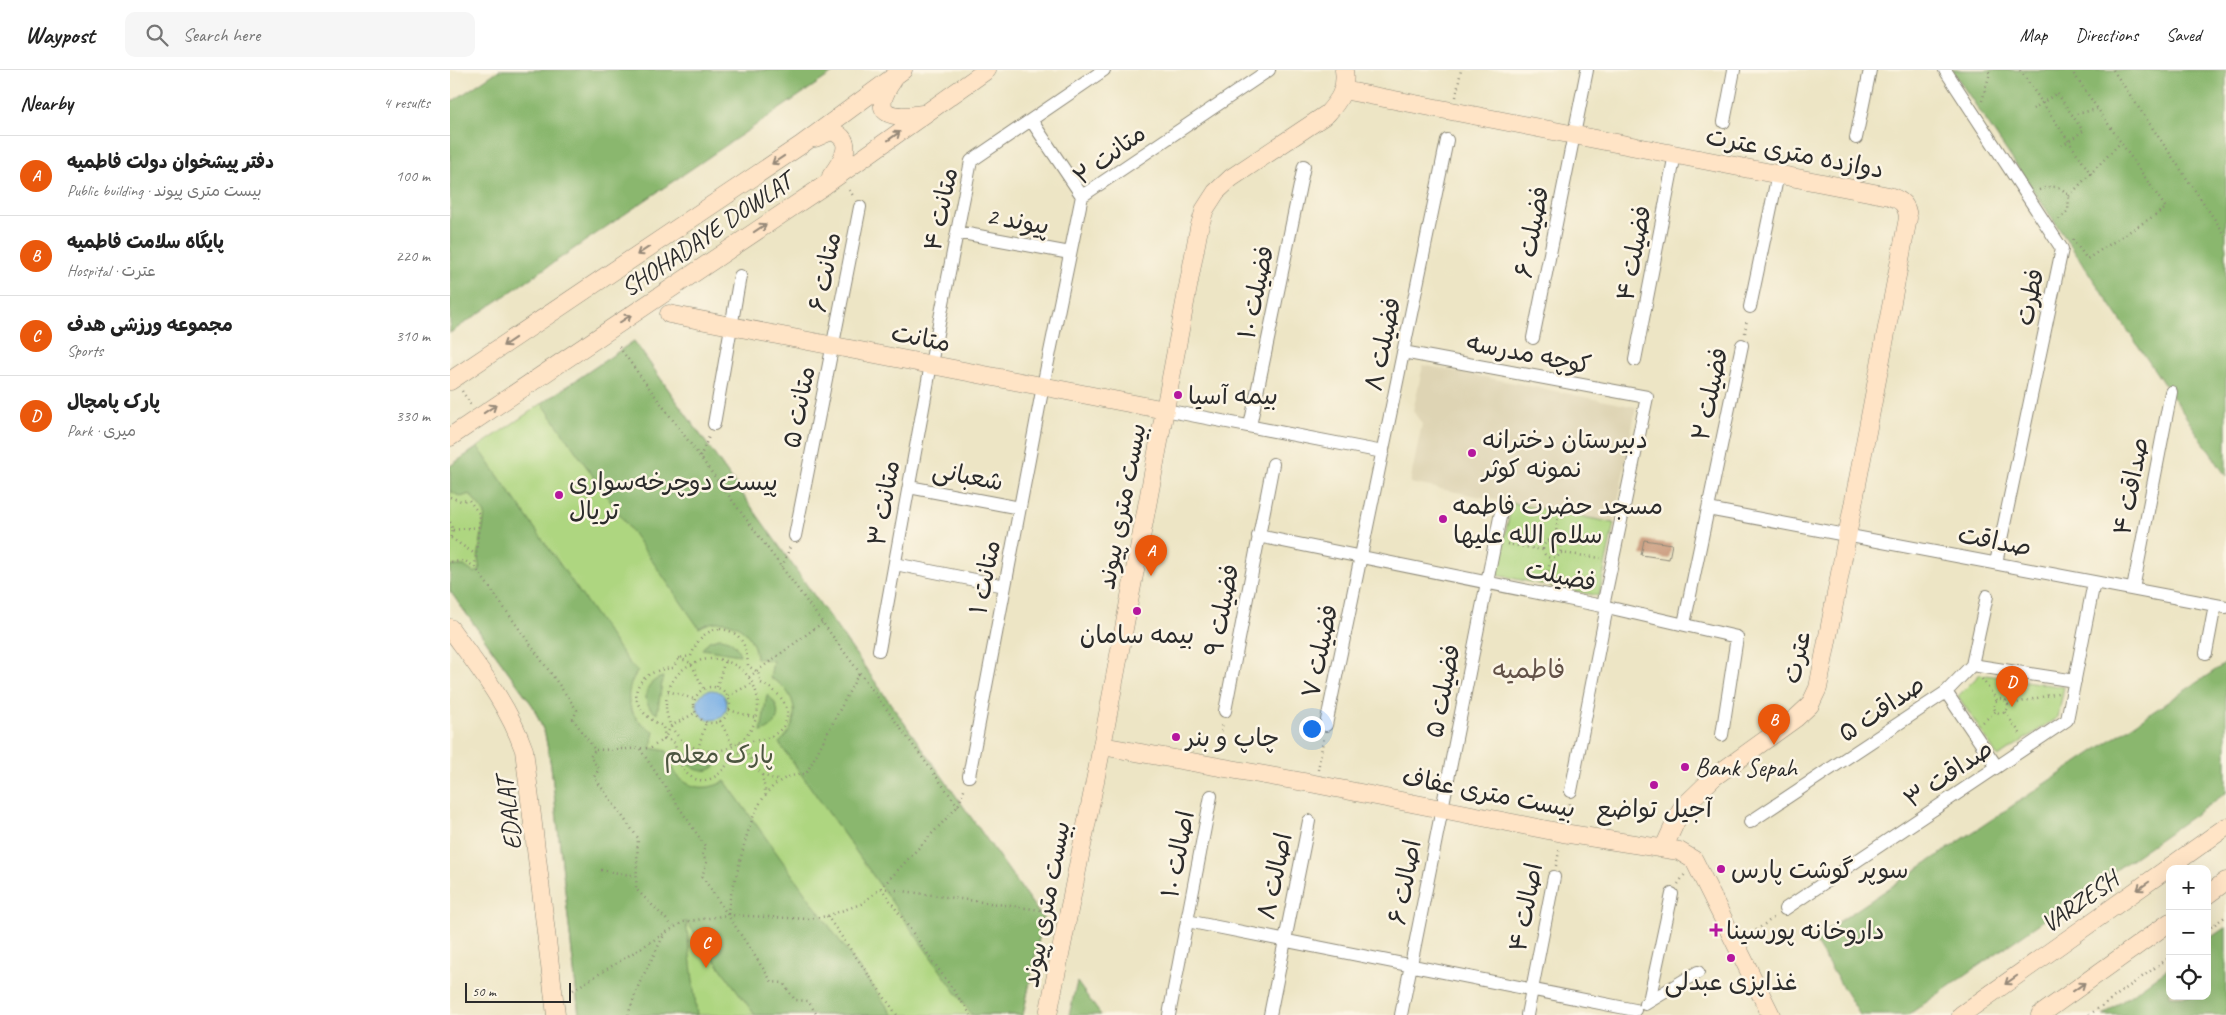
<!DOCTYPE html>
<meta charset="utf-8">
<style>
:root{--surface:#fff;--page:#f6f6f6;--text:#222;--muted:#767676;--line:#e0e0e0;--accent:#ea580c}
body{margin:0;font-family:Caveat,"Playpen Sans Arabic",sans-serif;background:var(--page);color:var(--text)}
.controls{position:absolute;right:15px;bottom:15px;display:grid;overflow:hidden;border-radius:10px;box-shadow:0 5px 20px #0002}
.controls button{width:45px;height:45px;display:grid;place-items:center;padding:0;border:0;border-bottom:1px solid var(--line);background:var(--surface);color:var(--text);font:25px sans-serif}
.scale{position:absolute;left:15px;bottom:12px;width:106px;box-sizing:border-box;padding-left:5px;border:2px solid #2b2b2b;border-top:0;font-size:14px;line-height:18px;white-space:nowrap;color:#2b2b2b;-webkit-text-stroke:4px #fcf5e5;paint-order:stroke}
.you{position:absolute;left:861px;top:658px;width:18px;height:18px;margin:-12px;border:4px solid #fff;border-radius:50%;background:#1a73e8;box-shadow:0 0 0 8px #1a73e833}
.badge{display:grid;place-items:center;width:32px;height:32px;border-radius:50%;background:var(--accent);color:#fff;font-size:16px;font-weight:700}
.pin{position:absolute;translate:-50% -41px;filter:drop-shadow(0 1px 2px #0008)}
.pin::after{content:'';position:absolute;top:26px;width:18px;height:15px;background:inherit;clip-path:polygon(0 0,100% 0,50% 100%)}
.list{margin:0;padding:0;list-style:none}
h2{display:flex;justify-content:space-between;align-items:center;height:65px;margin:0;padding:0 20px;font-size:21px}
h2 small{font-size:16px;font-weight:400;color:var(--muted)}
.list li{display:grid;grid-template-columns:32px 1fr auto;gap:15px;align-items:center;box-sizing:border-box;height:80px;padding:0 20px;border-top:1px solid var(--line)}
.list b{display:block;font-size:19px;white-space:nowrap}
.list p{margin:0;font-size:16px;white-space:nowrap;color:var(--muted)}
.list em{font-size:16px;font-style:normal;color:var(--muted)}
.icon{flex:none;width:28px;height:28px;fill:none;stroke:currentColor;stroke-width:2;stroke-linecap:round;stroke-linejoin:round}
.map{position:relative;flex:none;width:1776px;height:945px;overflow:hidden}
header{display:flex;align-items:center;gap:30px;box-sizing:border-box;height:70px;padding:0 25px;background:var(--surface);border-bottom:1px solid var(--line)}
header strong{font-size:24px}
nav{display:flex;gap:28px;margin-inline-start:auto;font-size:18px}
.search{width:350px;height:45px;background:var(--page);display:flex;align-items:center;gap:12px;box-sizing:border-box;padding:0 18px;border-radius:10px;color:var(--muted);font-size:19px}
main{display:flex}
aside{flex:1;background:var(--surface)}
.map>svg:first-child{display:block}
.built{fill:#ded4b4}
.green{fill:#aed680;stroke:#6c8056}
.forest{fill:#8ab76e;stroke:#5a714c}
.water{fill:#76ade5;stroke:#506c88}
.building{fill:#ca9b7e}
.lines{fill:none;stroke-linecap:round;stroke-linejoin:round}
.street-casing{stroke:#8c8878;stroke-width:14}
.secondary-casing{stroke:#8c8878;stroke-width:19}
.path{stroke:#8c8878;stroke-width:2.5;stroke-dasharray:1 4;stroke-linecap:butt}
.street{stroke:#fff;stroke-width:12}
.secondary{stroke:#ffe4c6;stroke-width:18}
.oneway{stroke:#958878}
.poi-dot{fill:#b5179e;stroke:#fcf5e5;stroke-width:2}
.labels{text-anchor:middle;stroke-width:5;stroke-linejoin:round;paint-order:stroke}
.street-label{font-size:25px;fill:#2b2b2b;stroke:#fcf5e5}
.poi-label{font-size:25px;fill:#2b2b2b;stroke:#fcf5e5;text-anchor:start}
.park-label{font-size:25px;fill:#4c5640;stroke:#fcf5e5}
.neighbourhood-label{font-size:26px;fill:#635248;stroke:#fcf5e5}
</style>
<header>
<strong>Waypost</strong>
<div class="search"><svg class="icon" aria-label="search" viewBox="0 0 24 24"><circle cx="10" cy="10" r="6"/><path d="M15 15l6 6"/></svg>Search here</div>
<nav><a>Map</a><a>Directions</a><a>Saved</a></nav>
</header>
<main>
<aside>
<h2>Nearby<small>4 results</small></h2>
<ul class="list">
<li><span class="badge">A</span><div><b>دفتر پیشخوان دولت فاطمیه</b><p>Public building · بیست متری پیوند</p></div><em>100 m</em></li>
<li><span class="badge">B</span><div><b>پایگاه سلامت فاطمیه</b><p>Hospital · عترت</p></div><em>220 m</em></li>
<li><span class="badge">C</span><div><b>مجموعه ورزشی هدف</b><p>Sports</p></div><em>310 m</em></li>
<li><span class="badge">D</span><div><b>پارک پامچال</b><p>Park · میری</p></div><em>330 m</em></li>
</ul>
</aside>
<div class="map">
<svg width="1776" height="945" viewBox="0 0 1776 945">
<rect width="100%" height="100%" fill="#fcf5e5"/>
<filter id="ink" filterUnits="userSpaceOnUse"><feTurbulence type="fractalNoise" baseFrequency=".02" numOctaves="2"/><feDisplacementMap in="SourceGraphic" scale="10" xChannelSelector="R" yChannelSelector="G"/><feConvolveMatrix kernelMatrix="1 2 1 2 8 2 1 2 1" color-interpolation-filters="sRGB"/></filter>
<filter id="wash" filterUnits="userSpaceOnUse"><feTurbulence type="fractalNoise" baseFrequency=".0096" numOctaves="4" result="noise"/><feDisplacementMap in="SourceGraphic" scale="20" xChannelSelector="R" yChannelSelector="G"/><feGaussianBlur stdDeviation="1.12" result="paint"/><feColorMatrix in="noise" values="0 0 0 0 0 0 0 0 0 0 0 0 0 0 0 0 0 1.4 0 .05"/><feComposite in="paint" operator="in"/></filter>
<g filter="url(#wash)">
<rect width="100%" height="100%" fill="#ede5c5"/>
<path class="built" d="M973,295L1186,337L1164,453L960,413L972,354L963,341Z"/>
<path class="green" d="M184,271L593,849L573,945H129L101,696L95,664L83,636L0,521V396Z
M1062,433L1164,453L1149,526L1046,505Z
M1530,604L1614,617L1608,647L1548,687L1508,626Z"/>
<path class="forest" d="M49,0H387L0,263V33Z
M1502,0H1776V406Z
M184,271L593,849L573,945H522L329,673C353,653 348,621 320,608L323,591L306,588C304,558 275,542 249,558L92,333Z
M28,377L179,593L188,601C171,623 178,650 204,661L201,678L217,681C220,711 248,727 275,711L443,945H305L236,851L247,945H129L101,696L95,664L83,636L0,521V496H14L24,503L30,500L28,489L35,444L20,424L11,427L0,421V396Z
M269,568C281,569 286,574 290,585L252,579L259,571Z
M1776,593V723L1458,945H1410L1363,869Z
M213,607L207,644C190,633 193,612 213,607Z
M317,625C333,636 331,657 311,662Z
M234,684L271,690C260,707 239,703 234,684Z
M1776,857V945H1653L1720,897V926H1757V870Z
M627,912L651,945H619Z"/>
<path class="water" d="M247 635a15 15 0 1 1 30 0a15 15 0 1 1-30 0Z"/>
<g id="blocks">
<path class="building" d="M1194,470L1222,474L1219,489L1191,485Z"/>
</g>
</g>
<g filter="url(#ink)">
<use href="#blocks" fill-opacity="0" stroke="#8c8878" stroke-width="1"/>
<g class="lines">
<defs>
<path id="street" d="M1495,0L1612,179L1546,493
M581,50L632,126
M1274,52L1284,0
M1406,68L1420,0
M507,162L620,183
M1300,237L1328,104
M1083,268L1137,0
M953,282L1197,327L1153,536
M1185,290L1225,84
M715,340L933,382
M264,354L290,206
M800,356L854,96
M459,417L570,438
M1258,439L1776,537
M345,466L410,137
M808,466L1157,537L1287,567L1272,665
M445,494L555,516
M1683,519L1721,322
M1234,554L1292,275
M429,580L481,294L521,91L654,0
M1756,583L1765,535
M1522,595L1625,611
M1496,622L1547,697
M775,641L823,394
M876,655L997,70
M519,706L593,316L632,126L819,0
M1121,721L1157,537
M1300,752L1496,622L1522,595L1537,526
M1335,839L1617,650L1644,512
M737,851L1185,940
M1199,931L1222,824
M1195,934L1248,902
M719,945L761,726
M820,945L859,751
M951,945L1052,437
M1077,945L1104,807"/>
<path id="secondary" d="M443,10C418,46 442,49 473,44
M893,20L1439,126C1452,130 1457,135 1458,148L1368,618L1360,635L1346,648L1264,707L1232,738L1214,777
M365,68L381,61C407,70 392,91 381,106
M219,244L715,340
M0,311L351,75L453,0
M0,367L375,115L537,0
M0,558C28,597 58,634 74,680L106,945
M652,676L865,714L1113,763L1229,781L1244,790L1321,945
M1757,825L1776,811
M598,945L652,676L749,158L755,139L766,122L781,108L877,44C889,31 897,19 894,0
M1511,945L1776,757
M1590,945L1720,852"/>
</defs>
<use href="#street" class="street-casing"/>
<use href="#secondary" class="secondary-casing"/>
<path class="path" d="M1570,0L1641,104
M1621,0L1716,138L1637,189L1622,168
M1663,0L1776,166
M1006,27L1011,0
M1532,31L1540,3L1537,0
M1583,39L1607,23L1633,61L1610,77
M1622,45L1647,39
M399,120L404,127
M1589,120C1602,115 1610,115 1619,126L1618,141L1609,149
M1619,126L1671,72
M1295,263L1297,249
M169,277L508,736
M1079,291L1081,280
M12,321L21,335
M250,387L260,364
M0,427L11,431L19,430L30,445L25,497L15,491L0,492
M0,452L3,460L0,469
M3,460L29,457
M1,468L25,484
M1093 479a9 9 0 1 1 18 0a9 9 0 1 1-18 0Z
M1105,470L1108,447
M1057,474L1093,480
M1111,483L1151,488
M25,497L127,640L123,649L145,680L140,687L149,699L144,707L188,768L186,819L223,856
M332,497L340,477
M1096,511L1101,488
M270,559C292,561 297,577 298,596L308,602L311,613C350,631 344,668 301,671L295,681L283,684C265,724 229,717 225,673L215,668L213,656C173,638 179,601 223,598L229,588L241,586C247,571 253,561 270,559Z
M229,588L241,593L253,618
M216 635a46 46 0 1 1 92 0a46 46 0 1 1-92 0Z
M299,607L372,553
M1532,609L1547,630
M244 635a18 18 0 1 1 36 0a18 18 0 1 1-36 0Z
M267,617L275,590
M218,621L244,629
M278,626L303,613
M1544 636a7 7 0 1 1 14 0a7 7 0 1 1-14 0Z
M1556,631L1574,616
M1558,635L1608,623
M279,640L306,648
M1555,642L1572,666
M270,651L283,676
M1533,652L1546,641
M289,672L312,705L316,725
M190,679L255,776L252,785L257,792L252,806L322,912L333,913L345,930L358,931L367,945
M248,679L256,652
M146,680L201,678L215,668L221,656L245,643
M768,681L773,652
M868,700L874,666
M312,705L330,711
M1116,749L1119,733
M1106,796L1110,777
M151,800L186,806
M1228,814L1235,804
M431,818L598,841
M431,818L521,945
M278,844C279,826 285,812 289,795C298,760 309,704 356,704L409,603
M377,846L447,945
M1757,860L1776,846
M1298,866L1326,846
M123,920L233,852L278,845L358,849L377,846L411,834L431,818L508,736L515,717
M178,945L189,914L215,863
M1639,945L1720,887"/>
<use href="#street" class="street"/>
<use href="#secondary" class="secondary"/>
</g>
<defs><path id="oneway-shaft" d="M-6 0H5M1.5-3L5.5 0L1.5 3" fill="none" stroke-width="1.6" stroke-linecap="round" stroke-linejoin="round" transform="scale(1.25)"/></defs>
<g class="oneway">
<use href="#oneway-shaft" transform="translate(444 66) rotate(-36)"/>
<use href="#oneway-shaft" transform="translate(328 90) rotate(146)"/>
<use href="#oneway-shaft" transform="translate(310 158) rotate(-34)"/>
<use href="#oneway-shaft" transform="translate(193 181) rotate(146)"/>
<use href="#oneway-shaft" transform="translate(175 249) rotate(-34)"/>
<use href="#oneway-shaft" transform="translate(59 272) rotate(146)"/>
<use href="#oneway-shaft" transform="translate(40 339) rotate(-34)"/>
<use href="#oneway-shaft" transform="translate(1693 816) rotate(145)"/>
<use href="#oneway-shaft" transform="translate(1561 910) rotate(145)"/>
<use href="#oneway-shaft" transform="translate(1629 917) rotate(-36)"/>
</g>
</g>
<g class="poi-dot">
<circle cx="728" cy="325" r="5"/>
<circle cx="1022" cy="383" r="5"/>
<circle cx="109" cy="425" r="5"/>
<circle cx="993" cy="449" r="5"/>
<circle cx="687" cy="541" r="5"/>
<circle cx="726" cy="667" r="5"/>
<circle cx="1235" cy="697" r="5"/>
<circle cx="1204" cy="715" r="5"/>
<circle cx="1271" cy="799" r="5"/>
<path d="M1263.5 852.5h5v5h5v5h-5v5h-5v-5h-5v-5h5z"/>
<circle cx="1281" cy="888" r="5"/>
</g>
<g class="labels">
<g class="street-label">
<text transform="translate(1345 82) rotate(11)" y="9">دوازده متری عترت</text>
<text transform="translate(659 84) rotate(-37)" y="9">متانت ۲</text>
<text transform="translate(490 139) rotate(-78)" y="9">متانت ۴</text>
<text transform="translate(568 150) rotate(10)" y="9">پیوند 2</text>
<text transform="translate(1081 162) rotate(-79)" y="9">فضیلت ۶</text>
<text transform="translate(256 164) rotate(-34)" y="9">SHOHADAYE DOWLAT</text>
<text transform="translate(1183 183) rotate(-79)" y="9">فضیلت ۴</text>
<text transform="translate(374 202) rotate(-79)" y="9">متانت ۶</text>
<text transform="translate(805 222) rotate(-78)" y="9">فضیلت ۱۰</text>
<text transform="translate(1579 227) rotate(-78)" y="9">فطرت</text>
<text transform="translate(471 267) rotate(11)" y="9">متانت</text>
<text transform="translate(932 274) rotate(-78)" y="9">فضیلت ۸</text>
<text transform="translate(1079 283) rotate(11)" y="9">کوچه مدرسه</text>
<text transform="translate(1259 324) rotate(-78)" y="9">فضیلت ۲</text>
<text transform="translate(348 337) rotate(-79)" y="9">متانت ۵</text>
<text transform="translate(518 405) rotate(11)" y="9">شعبانی</text>
<text transform="translate(1680 416) rotate(-79)" y="9">صداقت ۴</text>
<text transform="translate(433 433) rotate(-80)" y="9">متانت ۳</text>
<text transform="translate(671 436) rotate(-79)" y="9">بیست متری پیوند</text>
<text transform="translate(1545 470) rotate(11)" y="9">صداقت</text>
<text transform="translate(1111 505) rotate(12)" y="9">فضیلت</text>
<text transform="translate(534 507) rotate(-79)" y="9">متانت ۱</text>
<text transform="translate(771 540) rotate(-79)" y="9">فضیلت ۹</text>
<text transform="translate(869 581) rotate(-78)" y="9">فضیلت ۷</text>
<text transform="translate(1346 587) rotate(-77)" y="9">عترت</text>
<text transform="translate(992 621) rotate(-79)" y="9">فضیلت ۵</text>
<text transform="translate(1431 638) rotate(-34)" y="9">صداقت ۵</text>
<text transform="translate(1498 703) rotate(-34)" y="9">صداقت ۳</text>
<text transform="translate(1039 722) rotate(11)" y="9">بیست متری عفاف</text>
<text transform="translate(58 744) rotate(-97)" y="9">EDALAT</text>
<text transform="translate(727 784) rotate(-79)" y="9">اصالت ۱۰</text>
<text transform="translate(824 806) rotate(-78)" y="9">اصالت ۸</text>
<text transform="translate(954 812) rotate(-79)" y="9">اصالت ۶</text>
<text transform="translate(1629 831) rotate(-35)" y="9">VARZESH</text>
<text transform="translate(595 834) rotate(-79)" y="9">بیست متری پیوند</text>
<text transform="translate(1075 837) rotate(-79)" y="9">اصالت ۴</text>
</g>
<g class="poi-label">
<text x="738" y="334">بیمه آسیا</text>
<text x="1032" y="378">دبیرستان دخترانه<tspan x="1032" dy="29">نمونه کوثر</tspan></text>
<text x="119" y="420">پیست دوچرخه‌سواری<tspan x="119" dy="29">تریال</tspan></text>
<text x="1003" y="444">مسجد حضرت فاطمه<tspan x="1003" dy="29">سلام الله علیها</tspan></text>
<text x="687" y="573" text-anchor="middle">بیمه سامان</text>
<text x="736" y="676">چاپ و بنر</text>
<text x="1245" y="706">Bank Sepah</text>
<text x="1204" y="747" text-anchor="middle">آجیل تواضع</text>
<text x="1281" y="808">سوپر گوشت پارس</text>
<text x="1276" y="869">داروخانه پورسینا</text>
<text x="1281" y="920" text-anchor="middle">غذاپزی عبدلی</text>
</g>
<g class="park-label">
<text x="269" y="693">پارک معلم</text>
</g>
<g class="neighbourhood-label">
<text x="1079" y="608">فاطمیه</text>
</g>
</g>
</svg>
<div class="controls">
<button>+</button>
<button>−</button>
<button><svg class="icon" aria-label="locate" viewBox="0 0 24 24"><circle cx="12" cy="12" r="6"/><path d="M12 2v4M12 18v4M2 12h4M18 12h4"/></svg></button>
</div>
<div class="scale">50 m</div>
<div class="you"></div>
<div class="pin badge" style="left:701px;top:506px">A</div>
<div class="pin badge" style="left:1324px;top:675px">B</div>
<div class="pin badge" style="left:256px;top:898px">C</div>
<div class="pin badge" style="left:1562px;top:637px">D</div>
</div>
</main>
